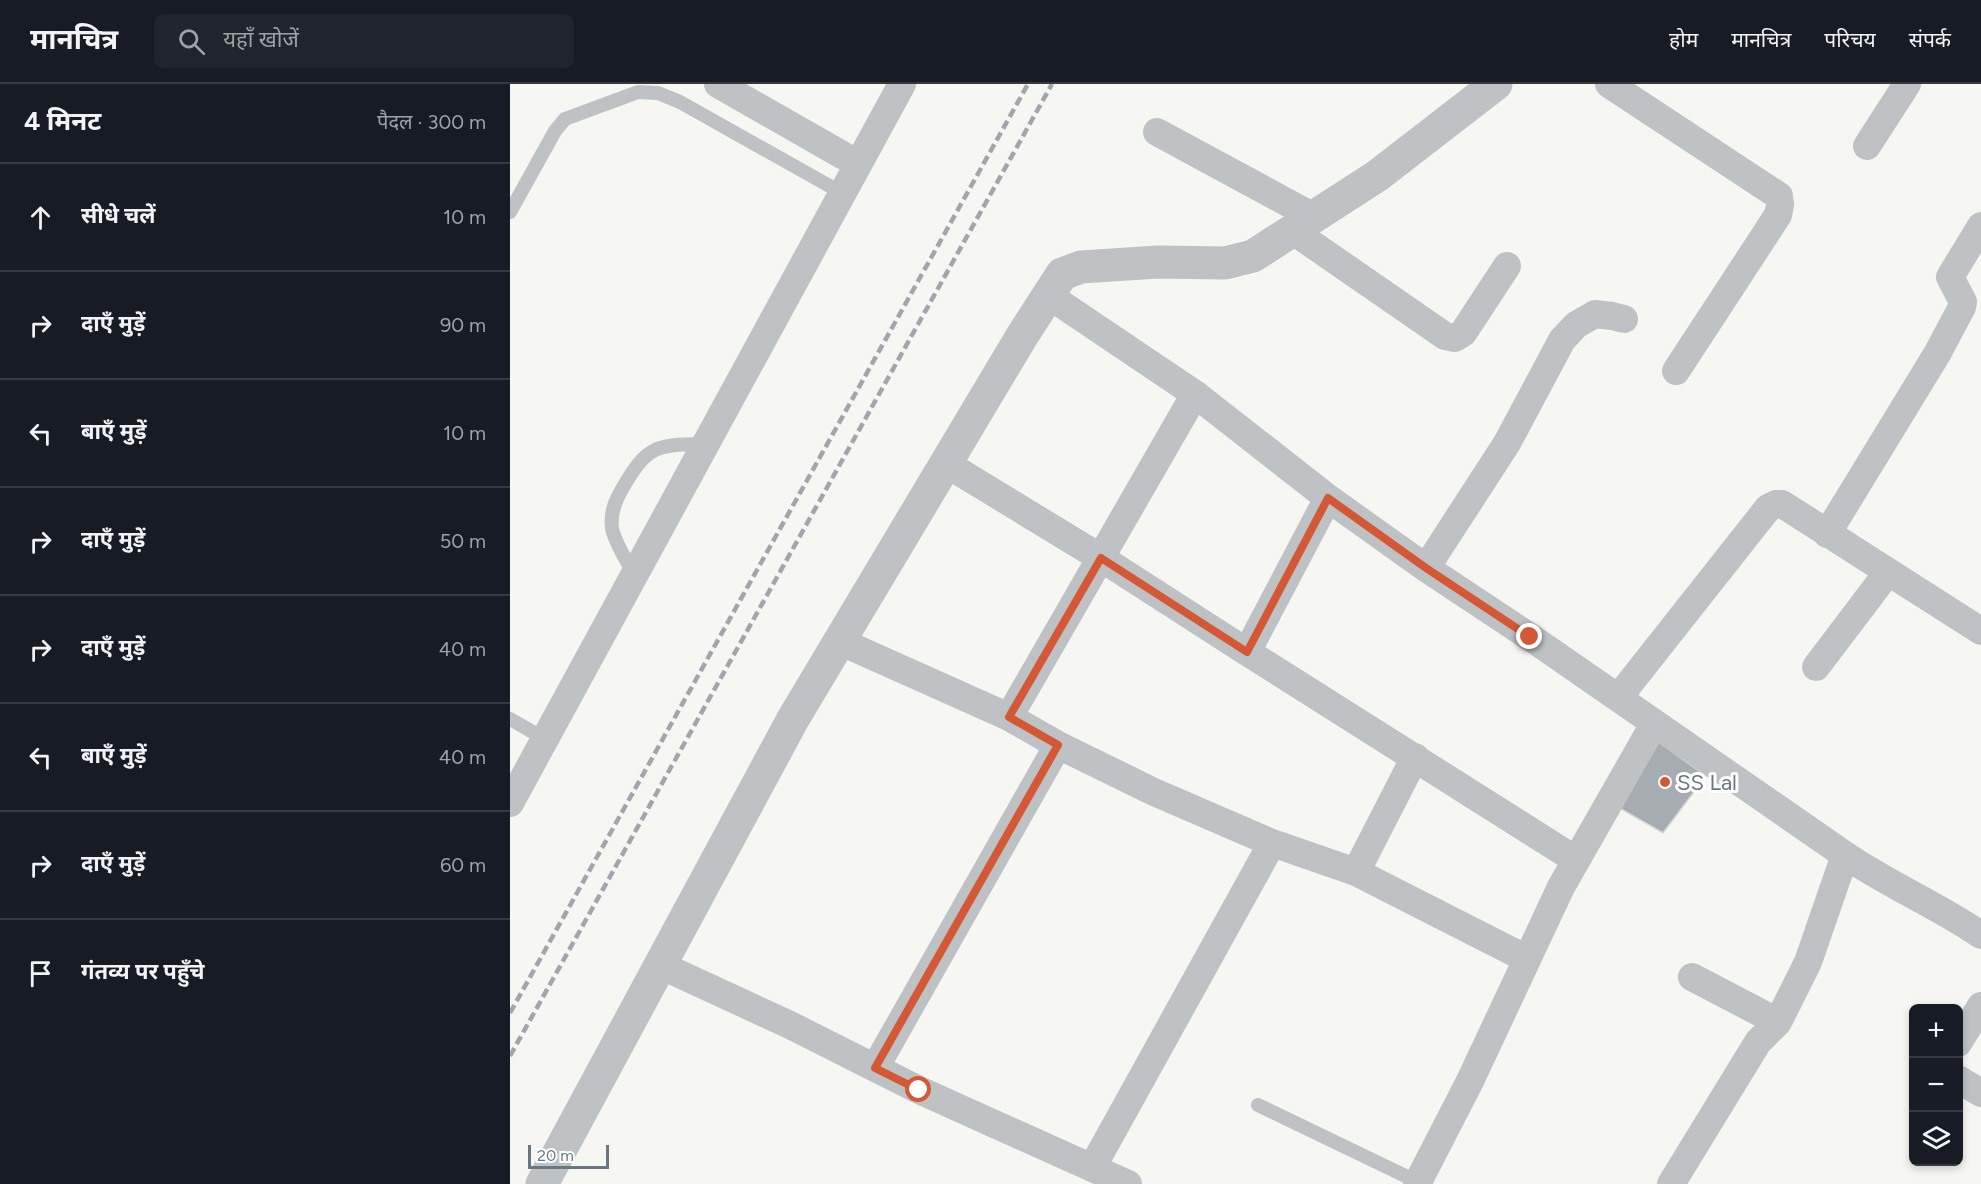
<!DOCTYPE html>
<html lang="hi">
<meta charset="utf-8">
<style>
:root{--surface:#171b24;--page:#20242c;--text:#f1f3f6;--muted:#9ea1a6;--line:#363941}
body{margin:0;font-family:Figtree,"Noto Sans Devanagari",sans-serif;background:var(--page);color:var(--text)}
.controls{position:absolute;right:18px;bottom:18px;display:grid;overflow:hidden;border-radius:9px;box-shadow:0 3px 9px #0003}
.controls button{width:54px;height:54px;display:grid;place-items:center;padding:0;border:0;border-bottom:2px solid var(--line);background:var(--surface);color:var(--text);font:30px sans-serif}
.scale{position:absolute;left:18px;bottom:15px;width:81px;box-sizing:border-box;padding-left:6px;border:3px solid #687782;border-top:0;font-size:16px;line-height:21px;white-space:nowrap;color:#687782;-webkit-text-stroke:4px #fff;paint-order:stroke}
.stop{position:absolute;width:18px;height:18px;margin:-14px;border:4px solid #d45835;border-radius:50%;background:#fff}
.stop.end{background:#d45835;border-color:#fff;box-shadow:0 2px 6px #0008}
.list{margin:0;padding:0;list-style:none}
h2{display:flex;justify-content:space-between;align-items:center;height:78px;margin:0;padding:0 24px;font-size:26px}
h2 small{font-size:20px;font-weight:400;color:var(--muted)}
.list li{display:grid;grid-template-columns:39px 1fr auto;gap:18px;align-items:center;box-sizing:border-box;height:108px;padding:0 24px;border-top:2px solid var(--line)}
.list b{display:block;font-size:22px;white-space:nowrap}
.list em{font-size:20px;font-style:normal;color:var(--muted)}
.icon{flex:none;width:33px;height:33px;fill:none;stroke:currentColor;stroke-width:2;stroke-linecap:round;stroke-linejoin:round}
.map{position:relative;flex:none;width:1471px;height:1100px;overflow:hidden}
header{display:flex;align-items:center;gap:36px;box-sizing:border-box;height:84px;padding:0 30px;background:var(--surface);border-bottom:2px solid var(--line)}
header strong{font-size:28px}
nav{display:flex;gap:33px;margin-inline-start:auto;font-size:21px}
.search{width:420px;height:54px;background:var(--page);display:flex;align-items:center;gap:15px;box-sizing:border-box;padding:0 21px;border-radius:9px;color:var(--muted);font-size:22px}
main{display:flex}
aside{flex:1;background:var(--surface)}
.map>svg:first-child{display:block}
.building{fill:#a6adb2;stroke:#d8d8d6;stroke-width:1.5}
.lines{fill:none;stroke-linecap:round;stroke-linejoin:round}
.service{stroke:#bec2c5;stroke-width:14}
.minor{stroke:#bec2c5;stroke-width:28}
.tertiary{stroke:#bec2c5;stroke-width:33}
.rail{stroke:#a0a6ab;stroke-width:4.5;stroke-dasharray:9 4.5;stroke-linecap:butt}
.route{stroke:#d45835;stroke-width:8}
.poi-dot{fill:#d45835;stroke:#fff;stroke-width:2}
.labels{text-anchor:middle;stroke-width:6;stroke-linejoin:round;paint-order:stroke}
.poi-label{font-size:22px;fill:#687782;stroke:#fff;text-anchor:start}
</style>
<header>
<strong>मानचित्र</strong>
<div class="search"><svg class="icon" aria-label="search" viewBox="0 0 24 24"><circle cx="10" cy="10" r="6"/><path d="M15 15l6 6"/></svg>यहाँ खोजें</div>
<nav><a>होम</a><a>मानचित्र</a><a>परिचय</a><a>संपर्क</a></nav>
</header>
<main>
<aside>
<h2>4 मिनट<small>पैदल · 300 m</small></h2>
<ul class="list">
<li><svg class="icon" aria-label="ahead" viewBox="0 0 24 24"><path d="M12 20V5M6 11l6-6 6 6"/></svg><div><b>सीधे चलें</b></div><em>10 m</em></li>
<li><svg class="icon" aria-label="right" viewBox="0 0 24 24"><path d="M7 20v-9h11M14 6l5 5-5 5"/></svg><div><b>दाएँ मुड़ें</b></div><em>90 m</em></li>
<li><svg class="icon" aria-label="left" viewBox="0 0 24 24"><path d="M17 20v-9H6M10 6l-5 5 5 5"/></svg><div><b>बाएँ मुड़ें</b></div><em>10 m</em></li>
<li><svg class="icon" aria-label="right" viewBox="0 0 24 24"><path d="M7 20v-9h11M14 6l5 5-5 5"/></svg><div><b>दाएँ मुड़ें</b></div><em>50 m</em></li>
<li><svg class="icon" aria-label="right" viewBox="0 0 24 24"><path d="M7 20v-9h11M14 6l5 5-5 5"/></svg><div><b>दाएँ मुड़ें</b></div><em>40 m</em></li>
<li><svg class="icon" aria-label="left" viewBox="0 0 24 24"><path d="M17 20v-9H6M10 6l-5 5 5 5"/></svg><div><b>बाएँ मुड़ें</b></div><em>40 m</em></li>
<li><svg class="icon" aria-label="right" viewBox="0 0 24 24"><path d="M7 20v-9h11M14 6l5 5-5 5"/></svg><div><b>दाएँ मुड़ें</b></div><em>60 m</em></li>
<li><svg class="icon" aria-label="arrive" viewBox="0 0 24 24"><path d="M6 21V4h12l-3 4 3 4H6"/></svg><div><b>गंतव्य पर पहुँचे</b></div></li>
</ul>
</aside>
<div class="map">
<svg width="1471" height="1100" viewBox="0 0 1471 1100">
<rect width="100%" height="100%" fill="#f6f6f3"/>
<path class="building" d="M1143,654L1196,692L1153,749L1106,722Z"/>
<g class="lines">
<path class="service" d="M0,128L45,47L55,35L128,8L148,9L170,18L332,109
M124,491C118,478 104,458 102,444C100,429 105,417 112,405C138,360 146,361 196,360
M0,635L35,655
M748,1021L908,1098"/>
<path class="minor" d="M208,0L348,80
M1099,0L1269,112L1270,121L1268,131L1166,287
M647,48L804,133
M1357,62L1397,0
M783,147L935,252L945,254L953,249L997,182
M538,211L685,310L818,414L916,484L1020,553L1335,771C1379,801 1427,821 1471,851
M435,379L591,474L737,568L818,414
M1317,450L1427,270L1452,223L1453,218L1440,193L1471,142
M916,484L997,359L1052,256L1066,241L1085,230L1102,232L1114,235
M329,557L499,633L548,661L644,708L762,759L846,788L1017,875
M737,568L1066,776
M1306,583L1378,488
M1108,614L1258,424L1266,420H1272L1471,547
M499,633L685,310
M0,719L392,0
M846,788L905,673
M150,881L280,941L409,1006L618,1100
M1182,893L1268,938L1298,878L1335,771
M1448,959L1471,922
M365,984L548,661
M1448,995L1471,1009
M582,1084L762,759
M907,1100L960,997L1051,803L1144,640
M1161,1100L1248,958L1268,938"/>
<path class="tertiary" d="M32,1100L283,635L512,252L552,190L571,183L648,178L715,179L743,172L867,92L986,0"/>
<path class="rail" d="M0,929L518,0
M0,972L542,0"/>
</g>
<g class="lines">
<path class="route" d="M409,1006L365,984L548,661L499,633L591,474L737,568L818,414L916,484L1020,553"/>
</g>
<circle class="poi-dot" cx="1155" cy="698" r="6"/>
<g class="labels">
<g class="poi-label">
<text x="1167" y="706">SS Lal</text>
</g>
</g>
</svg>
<div class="controls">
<button>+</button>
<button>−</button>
<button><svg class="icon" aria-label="layers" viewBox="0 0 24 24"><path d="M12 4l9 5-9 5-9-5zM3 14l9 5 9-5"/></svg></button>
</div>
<div class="scale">20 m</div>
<div class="stop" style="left:409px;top:1006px"></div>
<div class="stop end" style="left:1020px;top:553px"></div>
</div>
</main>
